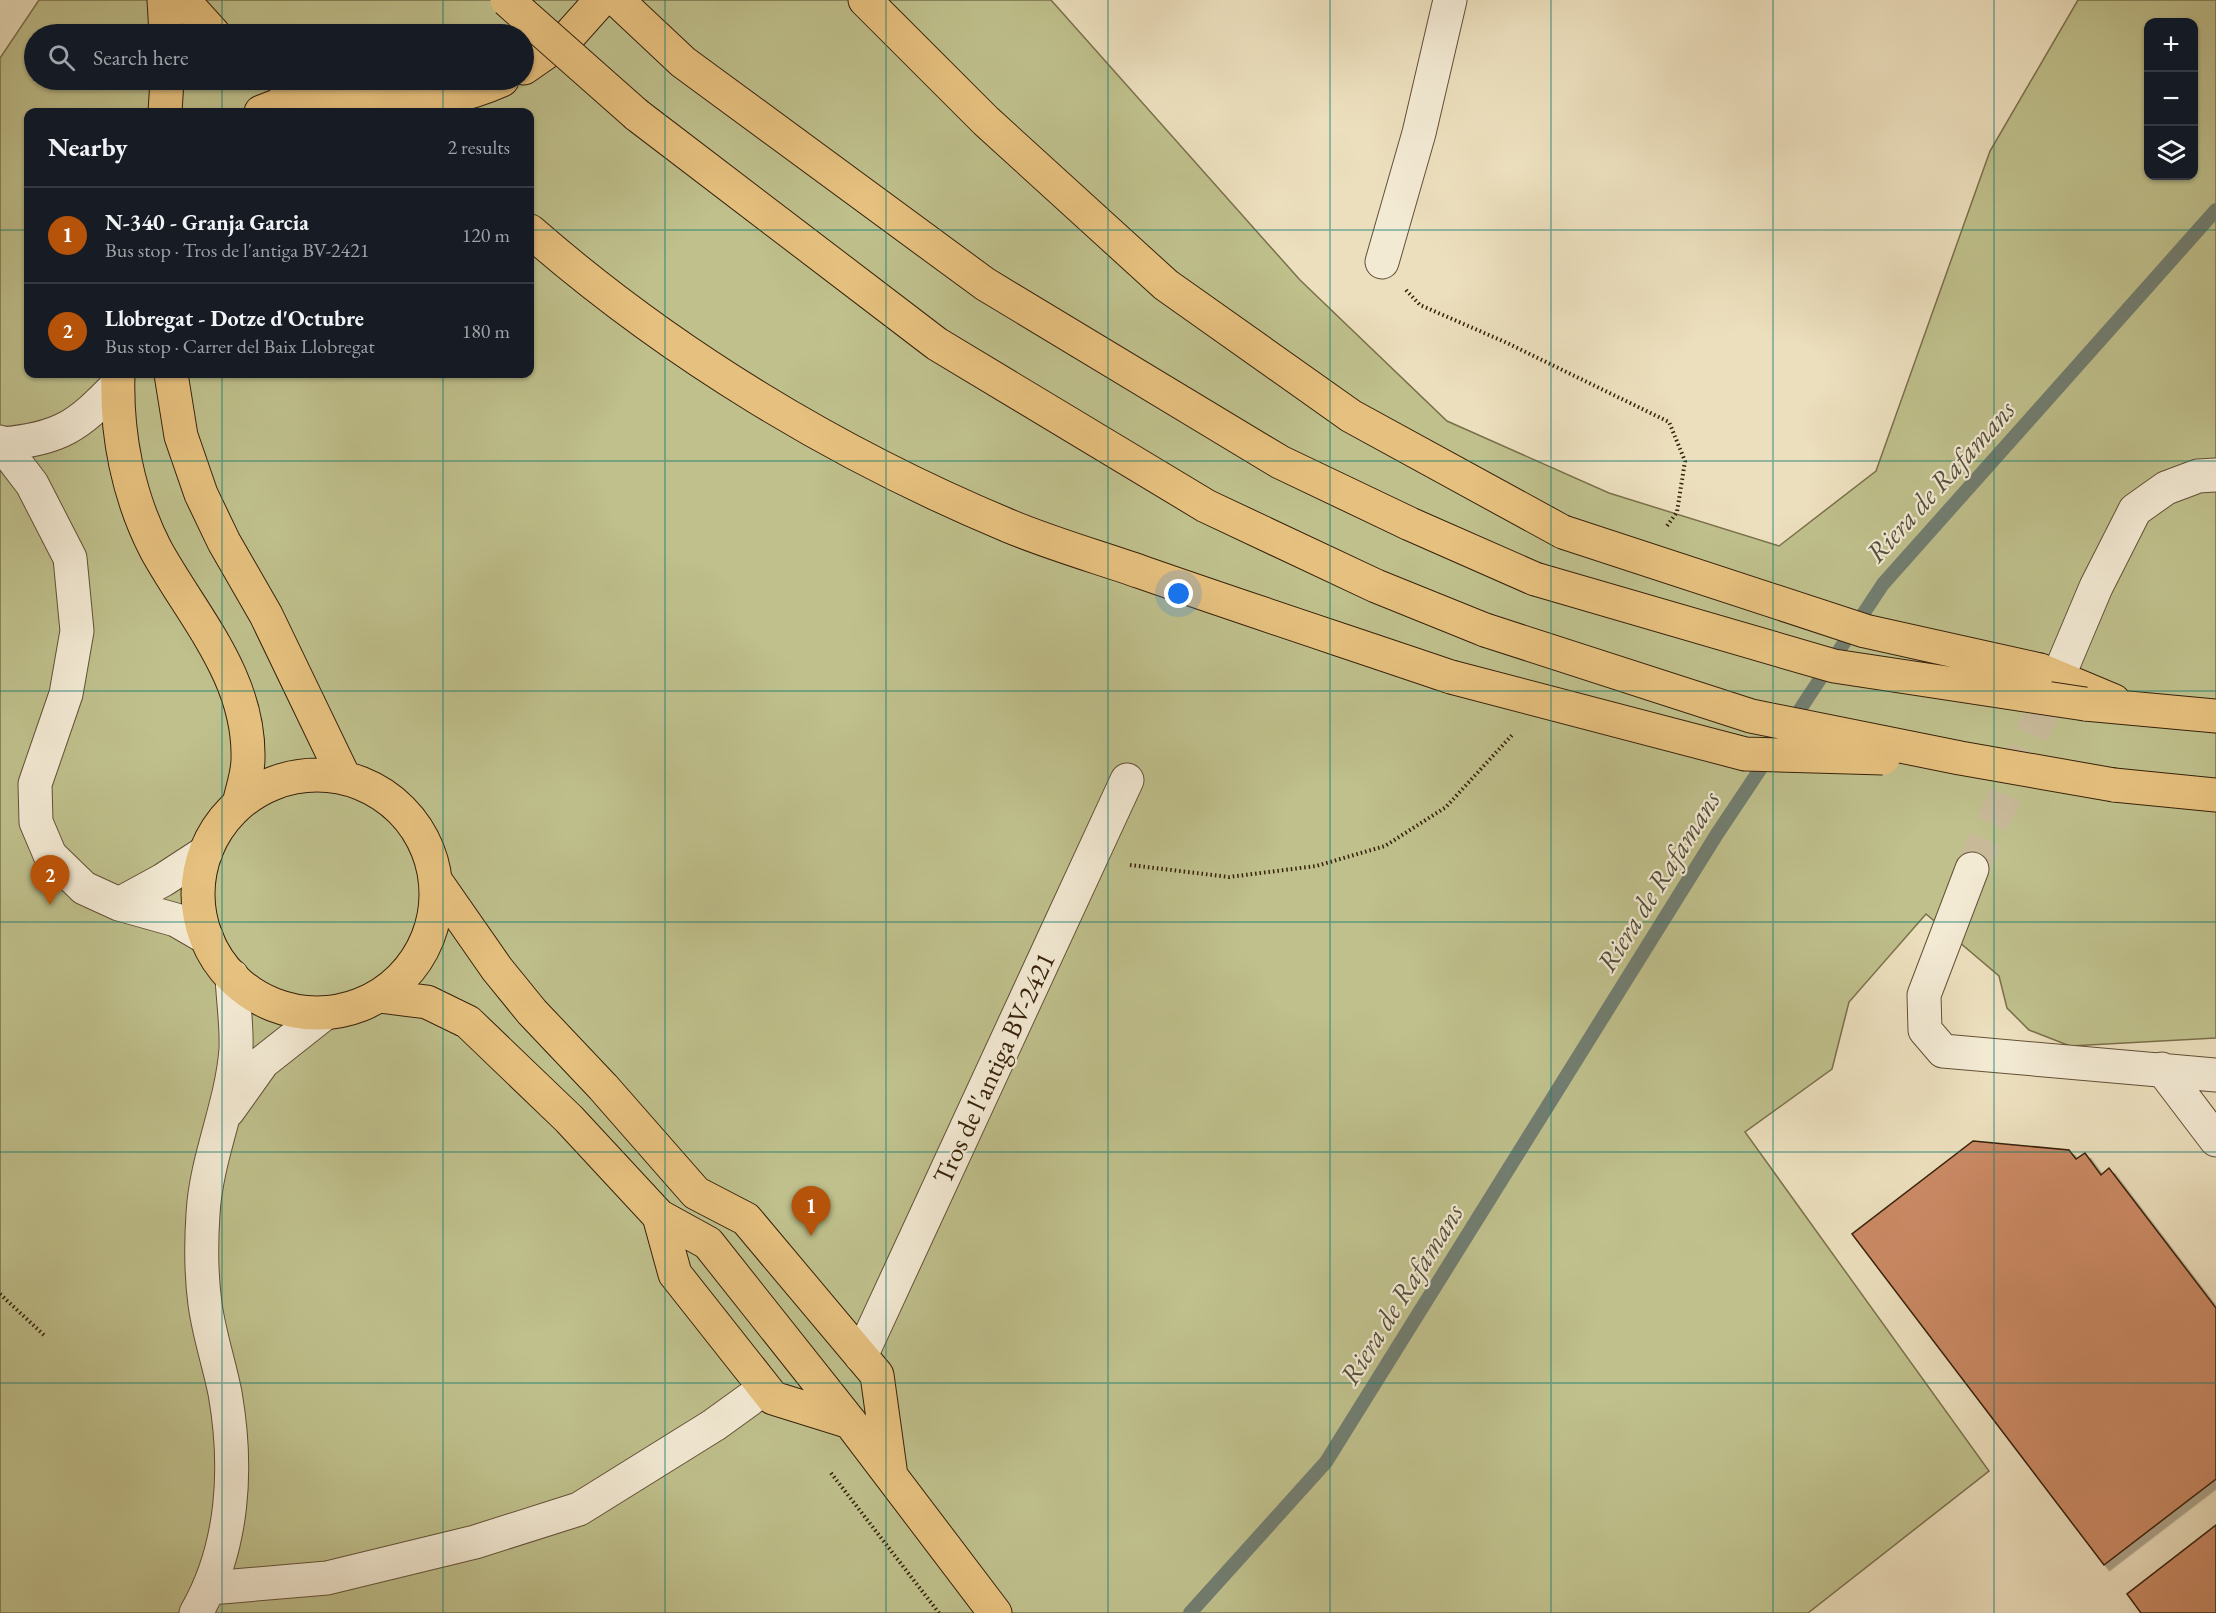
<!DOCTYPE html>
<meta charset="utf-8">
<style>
:root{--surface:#171b24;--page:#20242c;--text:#f1f3f6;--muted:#9ea1a6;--line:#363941;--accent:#b45309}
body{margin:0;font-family:"EB Garamond",serif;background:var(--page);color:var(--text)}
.controls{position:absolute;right:18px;top:18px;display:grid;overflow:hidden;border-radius:12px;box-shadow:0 2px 4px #0004}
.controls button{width:54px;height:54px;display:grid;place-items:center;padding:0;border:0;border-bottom:2px solid var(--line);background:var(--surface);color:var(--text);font:30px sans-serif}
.you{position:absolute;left:1179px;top:594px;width:21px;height:21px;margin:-15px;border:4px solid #fff;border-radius:50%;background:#1a73e8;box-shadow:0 0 0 9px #1a73e833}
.badge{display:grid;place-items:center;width:39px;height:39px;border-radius:50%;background:var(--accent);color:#fff;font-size:20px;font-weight:700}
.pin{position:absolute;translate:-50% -50px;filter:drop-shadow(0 2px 3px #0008)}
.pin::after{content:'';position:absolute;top:32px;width:21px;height:18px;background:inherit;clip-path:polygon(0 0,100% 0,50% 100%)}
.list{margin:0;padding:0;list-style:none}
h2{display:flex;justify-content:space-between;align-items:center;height:78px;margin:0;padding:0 24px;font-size:26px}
h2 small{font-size:20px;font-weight:400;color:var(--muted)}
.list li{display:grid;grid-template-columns:39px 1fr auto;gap:18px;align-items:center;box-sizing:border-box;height:96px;padding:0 24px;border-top:2px solid var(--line)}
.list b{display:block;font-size:22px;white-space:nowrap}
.list p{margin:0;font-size:20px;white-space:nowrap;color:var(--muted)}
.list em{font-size:20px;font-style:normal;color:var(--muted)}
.icon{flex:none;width:33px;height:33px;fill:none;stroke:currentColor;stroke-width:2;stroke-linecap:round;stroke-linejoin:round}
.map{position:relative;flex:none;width:2216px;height:1613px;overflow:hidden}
.search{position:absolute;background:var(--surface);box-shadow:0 2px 4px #0004;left:24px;top:24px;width:510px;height:66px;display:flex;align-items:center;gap:15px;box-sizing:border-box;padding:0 21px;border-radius:33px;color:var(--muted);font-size:22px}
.panel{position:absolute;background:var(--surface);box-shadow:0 2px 4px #0004;left:24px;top:108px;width:510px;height:270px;border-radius:12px}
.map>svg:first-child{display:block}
.green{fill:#bfc08c;stroke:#7b704b;stroke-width:1.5;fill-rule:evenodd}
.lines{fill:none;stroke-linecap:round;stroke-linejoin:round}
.stream{stroke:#727e71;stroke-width:14}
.building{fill:#cb8a65;stroke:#37210a;stroke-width:1.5;filter:url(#shadow)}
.street-tunnel{stroke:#c8b999;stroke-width:33;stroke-dasharray:33 16;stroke-linecap:butt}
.street-casing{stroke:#645037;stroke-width:35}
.primary-casing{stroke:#37210a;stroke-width:35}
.highway-casing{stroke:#37210a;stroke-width:35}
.path{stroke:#37210a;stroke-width:4;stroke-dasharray:1.5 3;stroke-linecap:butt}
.street{stroke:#f3ead4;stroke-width:33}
.primary{stroke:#e6c07e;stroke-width:33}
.highway{stroke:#e6c07e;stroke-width:33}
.highway-bridge-casing{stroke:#37210a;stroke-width:35;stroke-linecap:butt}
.highway-bridge{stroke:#e6c07e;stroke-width:33}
.grid{fill:none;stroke:#0f766e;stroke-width:1.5;stroke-opacity:0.55}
.labels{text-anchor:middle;stroke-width:4.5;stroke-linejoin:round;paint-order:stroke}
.street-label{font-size:27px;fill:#37210a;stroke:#f3ead4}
.water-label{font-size:28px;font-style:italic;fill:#54503d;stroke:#f3ead4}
</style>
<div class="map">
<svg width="2216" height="1613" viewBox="0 0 2216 1613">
<defs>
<filter id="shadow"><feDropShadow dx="5.5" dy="5.5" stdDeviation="0" flood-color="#0004"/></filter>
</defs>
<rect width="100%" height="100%" fill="#ecdfbd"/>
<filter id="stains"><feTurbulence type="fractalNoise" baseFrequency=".00333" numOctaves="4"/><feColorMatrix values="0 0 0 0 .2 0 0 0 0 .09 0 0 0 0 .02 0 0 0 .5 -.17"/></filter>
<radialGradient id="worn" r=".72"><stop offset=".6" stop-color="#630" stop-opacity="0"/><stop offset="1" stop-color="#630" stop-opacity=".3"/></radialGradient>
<path class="green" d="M39,0H1051L1300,280L1447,421L1609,493L1779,546L1876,471L1990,151L2078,0H2216V1038L2070,1046L2029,1030L2007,1008L1999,976L1926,914L1849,1002L1832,1069L1745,1132L1989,1471L1808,1613H0V58ZM2148,22H2194V176H2148ZM34,34H524V80H34ZM28,112H530V374H28Z"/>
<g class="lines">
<path class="stream" d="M1791,723L1883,584L2216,210
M1190,1613L1326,1462L1717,834L1769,756"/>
</g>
<path class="building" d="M1973,1141L2069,1150L2076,1159L2085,1153L2101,1175L2109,1168L2216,1308V1479L2104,1565L1852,1234Z
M2216,1525V1613H2141L2127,1594Z"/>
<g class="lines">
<path class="street-tunnel" d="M1972,869L2059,674"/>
<defs>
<path id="street" d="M1382,262L1419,133L1450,0
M0,442L32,484L70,558L77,631L66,694L35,784L36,822L50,855L84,888L119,904L176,920L207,938
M2,444C60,439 78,426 117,385
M2061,670L2096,587L2135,510L2166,488L2198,476L2216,475
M1972,869L1924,995L1925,1030L1943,1051L2216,1075
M119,904L163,880L206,852
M2162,1069L2216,1140
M228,1111L263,1062L325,1013
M861,1356L1127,780
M210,1588L327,1578L475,1542L579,1509L714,1425L750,1399
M196,1613C234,1547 238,1467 225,1393C219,1363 209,1334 205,1304C201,1274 201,1244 203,1214C206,1158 232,1105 236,1049C237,1025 233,1000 232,976"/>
<path id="primary" d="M164,0L166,34
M183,0L214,34
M524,68L567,38L601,0
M283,80C348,114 437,109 502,80
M165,112L167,80
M261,112L284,103L321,95
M118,374C116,434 128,496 156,550C193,617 250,677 248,759C248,774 242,790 239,804
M171,374L181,436L201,494L224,542L266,615L344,777
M198 894a119 119 0 1 1 238 0a119 119 0 1 1-238 0Z
M435,880L497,969L532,1012L603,1087L696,1193L746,1219L877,1375L891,1476
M379,996L427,1002L468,1022L569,1119L659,1216L708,1243L850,1422L995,1613
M659,1216L675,1274L773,1398L850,1422"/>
<path id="highway" d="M617,0L683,62L985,284L1280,462L1410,524L1535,579
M865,0L986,121L1166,285L1351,416L1563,532
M383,103L395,112
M637,115L937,344L1206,506L1376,586L1485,630
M530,231C671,354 836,454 1009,526C1052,544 1098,557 1141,572C1244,608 1348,642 1451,677
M2040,670L2114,701
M2085,704L2216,716
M2114,785L2216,795"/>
</defs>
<use href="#street" class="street-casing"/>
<use href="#primary" class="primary-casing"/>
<use href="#highway" class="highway-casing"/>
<path class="path" d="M1406,290L1420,305L1505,342L1669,422L1685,461L1677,512L1667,526
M1130,865L1229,877L1316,866L1385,846L1446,807L1513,734
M0,1294L46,1337
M831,1473L939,1613"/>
<use href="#street" class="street"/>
<use href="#primary" class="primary"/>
<use href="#highway" class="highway"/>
<defs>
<path id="highway-bridge" d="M507,0L637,115
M1563,532L1865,631L2040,670
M1535,579L1834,666L2085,704
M1485,630L1751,716L1960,758L2114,785
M1451,677L1745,754L1883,758"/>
</defs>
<use href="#highway-bridge" class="highway-bridge-casing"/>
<use href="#highway-bridge" class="highway-bridge"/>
</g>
<path class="grid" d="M222,0V34M443,0V34M665,0V1613M886,0V1613M1108,0V1613M1330,0V1613M1551,0V1613M1773,0V1613M1994,0V1613M222,80V112M443,80V112M0,230H28M530,230H2216M222,374V1613M443,374V1613M0,461H2216M0,691H2216M0,922H2216M0,1152H2216M0,1383H2216"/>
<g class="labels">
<g class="street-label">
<text transform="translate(994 1068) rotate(-65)" y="9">Tros de l'antiga BV-2421</text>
</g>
<g class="water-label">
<text transform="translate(1940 481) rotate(-48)" y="10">Riera de Rafamans</text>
<text transform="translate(1658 881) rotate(-58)" y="10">Riera de Rafamans</text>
<text transform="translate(1401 1294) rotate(-58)" y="10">Riera de Rafamans</text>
</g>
</g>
<rect width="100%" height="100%" filter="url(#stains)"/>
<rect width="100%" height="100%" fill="url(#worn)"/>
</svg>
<div class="controls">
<button>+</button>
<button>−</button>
<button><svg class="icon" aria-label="layers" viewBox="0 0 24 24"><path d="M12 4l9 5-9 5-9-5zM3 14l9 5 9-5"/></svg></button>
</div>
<div class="you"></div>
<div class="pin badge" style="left:811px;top:1236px">1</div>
<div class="pin badge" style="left:50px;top:905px">2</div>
<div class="search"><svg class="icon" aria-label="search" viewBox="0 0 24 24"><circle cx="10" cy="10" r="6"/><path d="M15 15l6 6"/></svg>Search here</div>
<section class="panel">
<h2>Nearby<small>2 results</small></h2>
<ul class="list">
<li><span class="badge">1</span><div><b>N-340 - Granja Garcia</b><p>Bus stop · Tros de l'antiga BV-2421</p></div><em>120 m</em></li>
<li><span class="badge">2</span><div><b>Llobregat - Dotze d'Octubre</b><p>Bus stop · Carrer del Baix Llobregat</p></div><em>180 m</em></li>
</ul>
</section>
</div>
